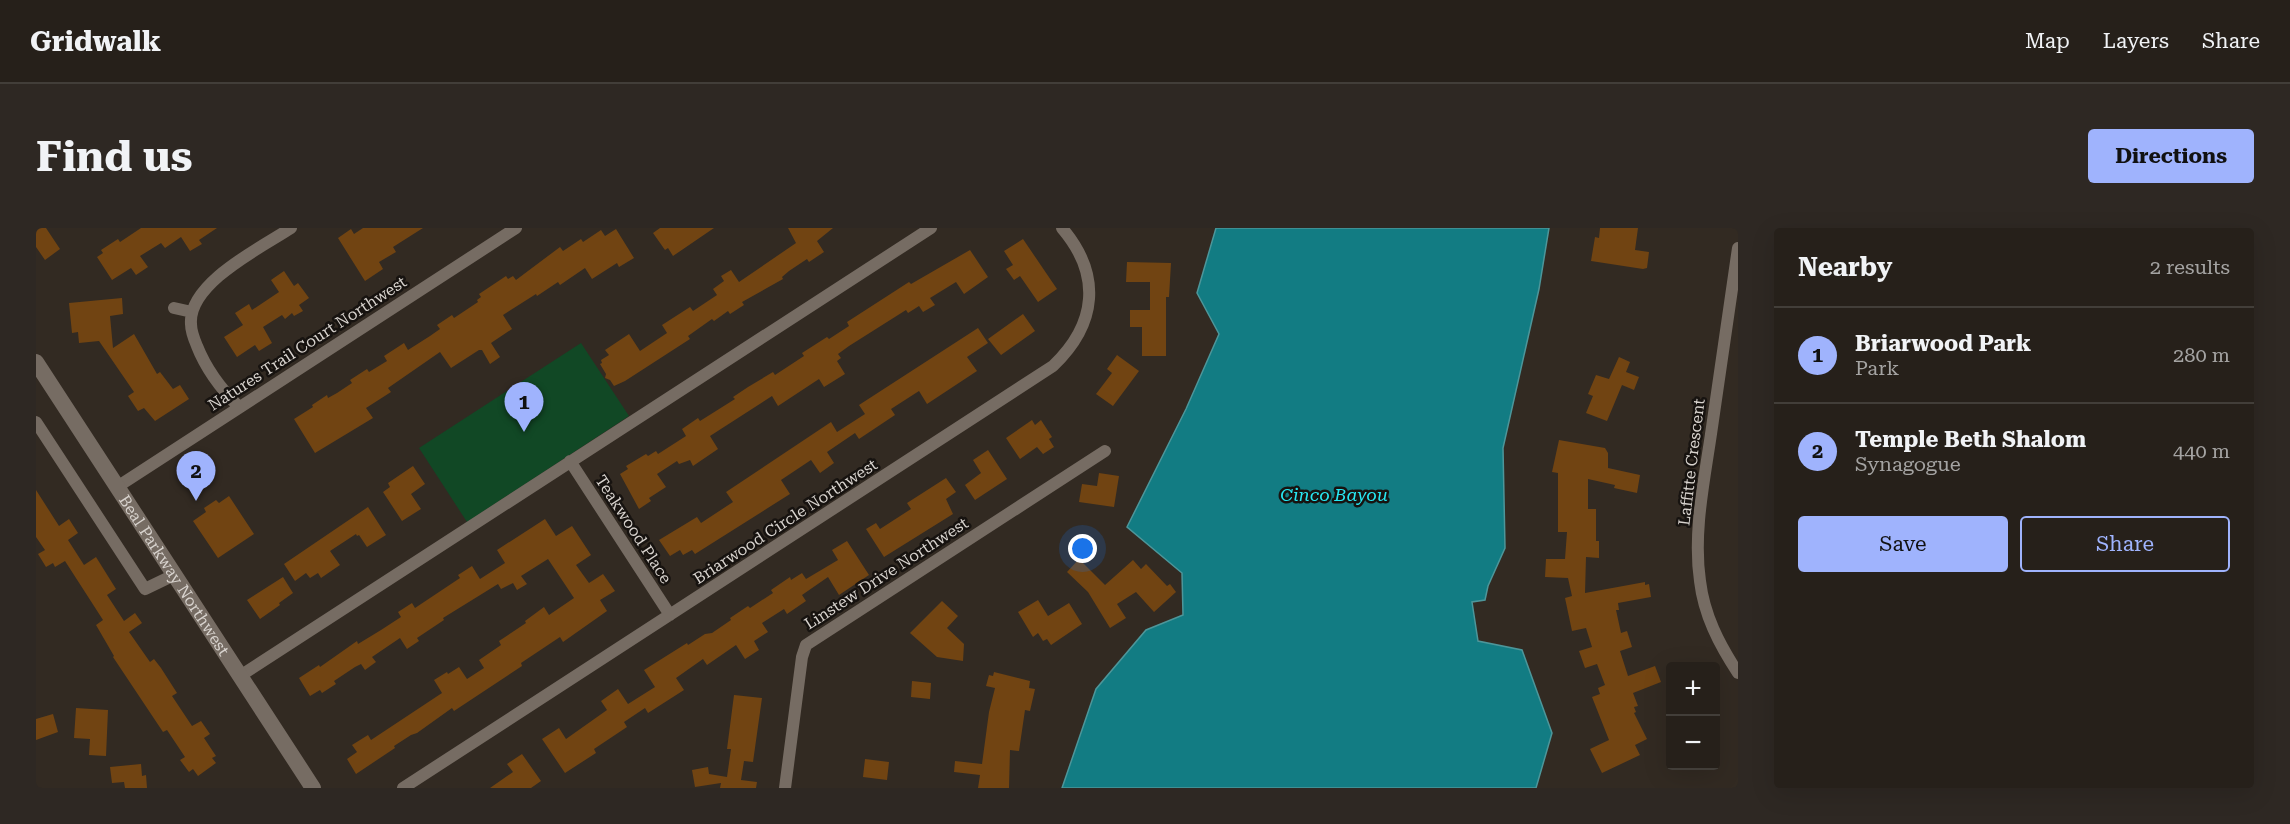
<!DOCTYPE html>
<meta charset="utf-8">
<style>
:root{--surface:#26201a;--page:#2e2823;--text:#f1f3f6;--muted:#a4a3a2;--line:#423e39;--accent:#9fb3fd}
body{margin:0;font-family:"Roboto Serif",serif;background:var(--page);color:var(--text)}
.controls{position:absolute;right:18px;bottom:18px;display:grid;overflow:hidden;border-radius:6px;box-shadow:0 6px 24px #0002}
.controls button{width:54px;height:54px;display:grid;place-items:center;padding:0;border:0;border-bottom:2px solid var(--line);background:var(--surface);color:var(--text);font:30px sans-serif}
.you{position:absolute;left:1047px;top:321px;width:21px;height:21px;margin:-15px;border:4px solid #fff;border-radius:50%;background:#1a73e8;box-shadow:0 0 0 9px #1a73e833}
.badge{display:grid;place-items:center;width:39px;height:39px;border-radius:50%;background:var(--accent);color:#111;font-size:20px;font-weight:700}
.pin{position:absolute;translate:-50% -50px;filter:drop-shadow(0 2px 3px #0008)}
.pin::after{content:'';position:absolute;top:32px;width:21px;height:18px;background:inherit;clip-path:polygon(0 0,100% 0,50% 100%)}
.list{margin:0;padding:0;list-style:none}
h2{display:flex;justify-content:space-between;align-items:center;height:78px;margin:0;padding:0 24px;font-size:26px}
h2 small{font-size:20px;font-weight:400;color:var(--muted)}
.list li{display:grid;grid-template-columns:39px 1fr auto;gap:18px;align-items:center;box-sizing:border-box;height:96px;padding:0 24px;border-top:2px solid var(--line)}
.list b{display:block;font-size:22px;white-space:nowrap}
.list p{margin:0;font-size:20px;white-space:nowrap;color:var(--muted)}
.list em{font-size:20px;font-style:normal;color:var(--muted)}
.actions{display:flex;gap:12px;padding:18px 24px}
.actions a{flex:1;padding:14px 0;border:2px solid var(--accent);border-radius:6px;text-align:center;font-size:21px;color:var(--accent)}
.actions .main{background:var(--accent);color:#111}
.map{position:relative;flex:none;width:1702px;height:560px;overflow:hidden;border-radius:6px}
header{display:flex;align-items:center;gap:36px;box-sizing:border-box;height:84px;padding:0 30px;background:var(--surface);border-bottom:2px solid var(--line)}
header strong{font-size:28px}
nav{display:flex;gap:33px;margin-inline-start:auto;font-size:21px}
.intro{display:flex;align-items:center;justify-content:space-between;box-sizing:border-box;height:144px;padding:0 36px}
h1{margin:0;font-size:42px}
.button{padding:15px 27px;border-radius:6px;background:var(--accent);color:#111;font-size:21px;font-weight:700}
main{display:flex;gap:36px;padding:0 36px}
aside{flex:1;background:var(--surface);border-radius:6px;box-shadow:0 6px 24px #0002}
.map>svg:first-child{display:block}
.green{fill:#114825}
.water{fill:#127c83;stroke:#4d969a;stroke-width:1.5}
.building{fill:#714412}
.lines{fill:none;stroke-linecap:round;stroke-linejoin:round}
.street{stroke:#766c63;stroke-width:12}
.secondary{stroke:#766c63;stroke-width:16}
.labels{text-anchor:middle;stroke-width:5;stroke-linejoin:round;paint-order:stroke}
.street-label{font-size:16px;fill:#d8d3ce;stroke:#171310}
.water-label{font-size:18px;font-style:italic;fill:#27e8f3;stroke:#171310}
</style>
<header>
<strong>Gridwalk</strong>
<nav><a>Map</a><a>Layers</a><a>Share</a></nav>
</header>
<div class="intro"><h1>Find us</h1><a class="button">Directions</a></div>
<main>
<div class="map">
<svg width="1702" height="560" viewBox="0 0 1702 560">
<rect width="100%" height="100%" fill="#322a22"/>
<path class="green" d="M545,115L593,188L431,294L383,220Z"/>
<path class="water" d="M1180,0H1513L1503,61L1467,220L1469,320L1452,358L1449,372L1436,374L1442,413L1486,422L1516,505L1500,560H1026L1060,461L1110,402L1147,387L1146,345L1091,299L1150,181L1183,106L1161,65Z"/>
<path class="building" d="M0,0H10L24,21L9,32L0,19Z
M105,0H181L163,12L166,16L154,23L145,9L129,20L125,15L104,28L112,39L100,47L95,40L76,52L61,29L67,25L65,22L82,11L84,14Z
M327,0H387L357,19L360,24L343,34L347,41L329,53L302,10L315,1L318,6Z
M624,0H678L637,28L632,20L629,22L617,5Z
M752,0H797L781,13L788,24L773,34L771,31L753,43L746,49L747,51L706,74L708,77L694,86L692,83L678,93L676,91L652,108L654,111L589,153L578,158L574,152L569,150L570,146L564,136L566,135L565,132L573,127L569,122L593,106L604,123L631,105L626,97L654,79L657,83L681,67L677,61L688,53L685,48L695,42L703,54L760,15Z
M1564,0H1602L1599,22L1613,24L1611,40L1607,41L1555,33L1559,9L1563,10Z
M580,1L598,30L583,39L581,35L556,51L549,40L524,57L522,54L501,68L500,66L467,87L476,101L455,115L464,129L454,136L446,122H443L415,140L404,124L352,160L355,164L330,180L337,190L279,225L258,191L277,179L276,177L291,167L292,170L301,165L316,155L314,152L331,141L333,144L351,133L348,128L368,115L372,122L394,108L404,101L401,97L416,87L418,90L442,74L441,72L445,69L443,66L470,48L472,51L477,48L480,52L524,19L527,23L545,11L547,14L565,2L569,8Z
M987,11L1021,61L1002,74L984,48L978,52L970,41L977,37L968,23Z
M934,22L952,49L928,66L920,54L894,70L899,77L887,84L883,78L872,85L870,82L813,118L802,126L805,130L801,133L809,146L788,159L783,151L742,178L736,168L674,208L682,221L657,238L654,232L643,236L641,233L621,246L630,259L613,270L615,273L603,281L584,246L592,241L590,238L610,226L612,228L620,223L622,226L650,208L646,201L662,190L664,193L699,171L697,169L712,159L737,144L739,147L768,128L766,125L791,109L793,111L813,98L811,94L873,54L875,56Z
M1091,34L1135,35L1133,69H1130V128H1106V99H1094V82H1114V54H1090Z
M248,43L258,58L262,55L273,70L263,77L267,83L258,88L256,85L249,91L246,87L227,99L236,115L223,123L219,117L201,129L188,109L207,97L199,85L213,76L216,82L243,64L235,52Z
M86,70L87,86L74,88L77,120L98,106L121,146L124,144L137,161L144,157L153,171L119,193L108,180L102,183L92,168L98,164L63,113L43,115L42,104L36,105L33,75Z
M987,86L999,103L965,127L952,111Z
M942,100L952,115L931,129L941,143L891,176L883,163L855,181L859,187L823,211L819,205L791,224L798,235L784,245L775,232L745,252L754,266L659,326L656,322L647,327L644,322L634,328L623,312L661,289L665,295L697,274L690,264L795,194L801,204L829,186L823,177Z
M1081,127L1103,143L1077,178L1060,166L1076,145L1071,141Z
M1583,129L1594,134L1590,144L1603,149L1598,162L1586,157L1571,193L1550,185L1557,168L1552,166L1560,147L1573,151Z
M996,192L999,197L1005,192L1016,209L1013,211L1018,219L1007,226L1001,219L984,231L970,210Z
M1523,212L1569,220L1572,225V240L1604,247L1601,265L1578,260L1579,257L1552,251V281H1560V313H1563V330L1550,329L1549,365L1609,354V357L1613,356L1615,369L1582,375L1583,382H1580L1585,405L1591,403L1596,419L1584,423L1592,448L1619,438L1625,454L1597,465L1602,478L1598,479L1600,484L1598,485L1611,511L1599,517L1604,527L1566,545L1554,521L1573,512L1556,469L1564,466L1562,460L1569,457L1561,436L1549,440L1543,423L1556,419L1550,400L1536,403L1529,370L1536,368L1532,350L1509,349L1510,331H1529L1531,304H1522V245L1516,244Z
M952,222L971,251L939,272L929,257L945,245L937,232Z
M377,238L389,256L375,266L385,281L366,293L347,264L354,259L352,255Z
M1063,245L1083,248L1078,279L1043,274L1046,256L1061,258Z
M910,250L920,264L910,271L917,286L848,329L830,301L840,295L844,301L875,281L871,275Z
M0,262L23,298L33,291L42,305L32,312L48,337L60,329L80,361L71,367L88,393L99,385L106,395L93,404L114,434L118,431L125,440L141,465L136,468L156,498L165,493L174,506L168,510L180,528L176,530L180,535L162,548L157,541L153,544L144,532L149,529L131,502L127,504L77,429L78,428L60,397L67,392L29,333L19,339L17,335L10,339L2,326L9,322L0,309Z
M193,268L218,306L182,330L157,293L170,284L168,280L180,272L183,275Z
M332,279L350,307L331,319L323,307L321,308L320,306L294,323L304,337L285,350L282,345L274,350L270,345L259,353L248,336Z
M509,291L520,308L536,298L555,327L540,337L553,355L567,346L579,363L564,372L571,383L527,414L524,409L485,435L486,438L418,483L416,480L381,505L375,507L358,518L359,520L320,546L311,531L321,524L316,517L332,507L335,512L406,465L398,452L411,444L412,446L423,439L431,451L448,440L443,432L465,417L463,413L490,395L489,393L508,379L513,387L538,370L512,331L485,348L491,356L481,362L477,355L465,361L462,356L407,390L408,392L381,410L383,413L371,421L364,410L336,429L340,434L329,442L325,436L319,439L298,453L300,456L286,465L284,462L274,468L263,450L283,437L284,439L321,413L322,416L345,402L365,389L362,384L376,375L379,380L424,350L422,347L436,338L444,351L469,335L461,322Z
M811,313L833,347L803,367L792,349L766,367L770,373L751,386L748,381L726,395L732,404L718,413L723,422L709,431L700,417L671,437L667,431L640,450L648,462L612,485L609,480L588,494L591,499L558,521L560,525L529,545L506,511L523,500L530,511L571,482L565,473L582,461L592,476L619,459L608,442L651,415L652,417L669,406L676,405L695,392L694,390L712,378L714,380L737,365L735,362L754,349L755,352L766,345L770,351L802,332L796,322Z
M1043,331L1069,357L1097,332L1105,341L1110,336L1131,358L1134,356L1140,364L1118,384L1100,364L1081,376L1090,390L1074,400L1052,364L1031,344Z
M247,349L257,365L243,375L244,377L224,391L211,372Z
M1002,372L1012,388L1033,375L1046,396L1015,417L1011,411L1007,413L1002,405L997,409L982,384Z
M906,373L922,388L911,400L928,416L927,433L901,429L874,405Z
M958,444L994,453L993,460L999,461L994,483L989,482L983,523L974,522L973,560H942L944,547L918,544L919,533L946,536L953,484L959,460L950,458L953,447L957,448Z
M876,453L895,455L894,471L875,469Z
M698,467L726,470L717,534L708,533L705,552L721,554L720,560H684L685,555L659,559L656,542L672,539L673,546L691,549L695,521H691Z
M40,480L72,482L70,528L53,527L54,511L38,510Z
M17,486L22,504L0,512V491Z
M486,526L505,553L495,560H454L477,544L471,536Z
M829,531L853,534L851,552L827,549Z
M105,536L106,548L110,547L111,560H89L88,554L76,555L74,539Z"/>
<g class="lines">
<path class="street" d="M1702,20C1693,82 1684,144 1675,206C1668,254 1657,305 1664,353C1668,387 1683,416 1702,445
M138,80L156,84
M203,179C185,161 170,141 161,118C158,111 155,103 155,96C152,55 226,19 255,0
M0,194L109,361L138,347
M534,233L634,387
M81,259L480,0
M204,448L895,0
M367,560L1017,138C1061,96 1066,47 1026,0
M749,560L766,429L770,417L1069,223"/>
<path class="secondary" id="s1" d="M0,134L277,560"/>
</g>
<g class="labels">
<g class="street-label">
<text transform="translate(271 115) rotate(-33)" y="6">Natures Trail Court Northwest</text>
<text transform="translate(1655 234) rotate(-83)" y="6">Laffitte Crescent</text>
<text transform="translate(749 293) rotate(-33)" y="6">Briarwood Circle Northwest</text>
<text transform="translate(598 301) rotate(57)" y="6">Teakwood Place</text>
<text transform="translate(850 345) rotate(-33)" y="6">Linstew Drive Northwest</text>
<text dy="6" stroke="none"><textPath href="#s1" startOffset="254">Beal Parkway Northwest</textPath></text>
</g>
<g class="water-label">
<text x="1298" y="273">Cinco Bayou</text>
</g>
</g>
</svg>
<div class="controls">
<button>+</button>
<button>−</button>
</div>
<div class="you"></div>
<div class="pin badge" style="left:488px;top:204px">1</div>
<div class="pin badge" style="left:160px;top:273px">2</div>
</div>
<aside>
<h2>Nearby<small>2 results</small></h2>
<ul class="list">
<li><span class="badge">1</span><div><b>Briarwood Park</b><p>Park</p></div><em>280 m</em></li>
<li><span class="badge">2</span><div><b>Temple Beth Shalom</b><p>Synagogue</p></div><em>440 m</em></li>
</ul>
<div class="actions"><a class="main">Save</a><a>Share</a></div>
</aside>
</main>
